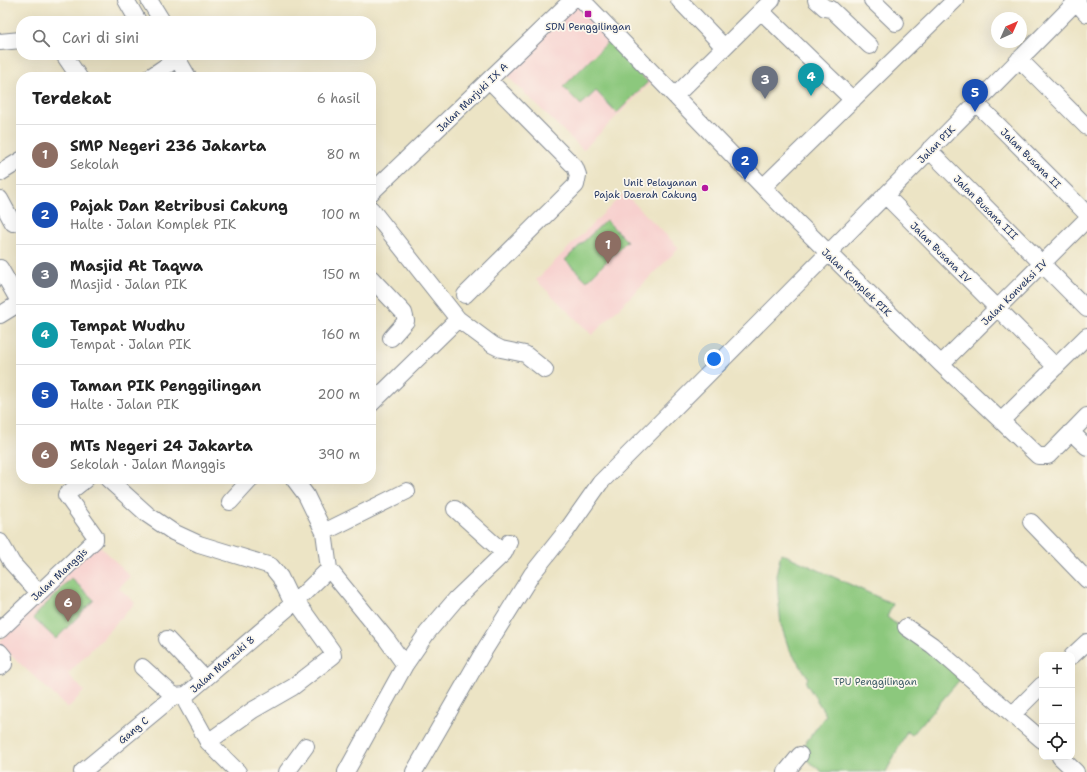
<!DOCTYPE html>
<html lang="id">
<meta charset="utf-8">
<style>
:root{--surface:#fff;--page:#f2f2f2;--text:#222;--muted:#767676;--line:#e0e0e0;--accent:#7c3aed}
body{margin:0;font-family:"Shantell Sans",sans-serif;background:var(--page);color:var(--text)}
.controls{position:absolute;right:12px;bottom:12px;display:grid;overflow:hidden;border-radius:8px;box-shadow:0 4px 16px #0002}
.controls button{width:36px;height:36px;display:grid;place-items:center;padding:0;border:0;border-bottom:1px solid var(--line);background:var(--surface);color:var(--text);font:20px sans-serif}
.compass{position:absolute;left:991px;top:12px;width:36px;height:36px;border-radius:50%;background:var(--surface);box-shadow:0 4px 16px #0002;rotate:45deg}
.you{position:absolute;left:714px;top:359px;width:14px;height:14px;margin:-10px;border:3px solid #fff;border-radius:50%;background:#1a73e8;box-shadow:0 0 0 6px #1a73e833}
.badge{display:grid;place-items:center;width:26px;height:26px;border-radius:50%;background:var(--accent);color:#fff;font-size:13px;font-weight:700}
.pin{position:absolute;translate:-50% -33px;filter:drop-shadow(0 1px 2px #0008)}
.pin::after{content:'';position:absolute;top:21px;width:14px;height:12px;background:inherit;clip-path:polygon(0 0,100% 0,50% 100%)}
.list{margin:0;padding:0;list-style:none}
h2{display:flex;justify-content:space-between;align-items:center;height:52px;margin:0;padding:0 16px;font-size:17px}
h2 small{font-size:13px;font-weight:400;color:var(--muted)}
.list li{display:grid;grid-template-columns:26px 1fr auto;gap:12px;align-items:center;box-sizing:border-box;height:60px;padding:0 16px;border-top:1px solid var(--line)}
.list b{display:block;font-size:15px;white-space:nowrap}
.list p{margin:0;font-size:13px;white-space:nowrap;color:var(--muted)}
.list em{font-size:13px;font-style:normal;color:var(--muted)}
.icon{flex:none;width:22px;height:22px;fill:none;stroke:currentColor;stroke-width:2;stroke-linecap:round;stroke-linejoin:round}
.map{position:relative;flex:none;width:1087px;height:772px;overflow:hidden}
.search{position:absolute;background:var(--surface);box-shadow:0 4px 16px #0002;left:16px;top:16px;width:360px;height:44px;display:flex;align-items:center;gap:10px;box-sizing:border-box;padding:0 14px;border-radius:16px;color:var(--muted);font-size:15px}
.panel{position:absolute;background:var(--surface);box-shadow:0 4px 16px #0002;left:16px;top:72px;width:360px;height:412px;border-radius:16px}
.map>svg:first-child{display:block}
.built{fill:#f7d0ce}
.green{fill:#8cc87d;stroke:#547c6e}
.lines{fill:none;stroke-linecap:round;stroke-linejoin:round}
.minor-casing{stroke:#848a92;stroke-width:18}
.minor{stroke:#fff;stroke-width:16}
.poi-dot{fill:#b5179e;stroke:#fbf7ec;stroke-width:1.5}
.labels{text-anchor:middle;stroke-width:3.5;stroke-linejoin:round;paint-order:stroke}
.poi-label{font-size:10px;fill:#1b2f5e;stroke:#fbf7ec}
.street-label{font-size:10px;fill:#1b2f5e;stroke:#fbf7ec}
.park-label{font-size:10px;fill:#3d5d67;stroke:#fbf7ec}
</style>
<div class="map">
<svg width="1087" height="772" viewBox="0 0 1087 772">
<rect width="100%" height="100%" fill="#fbf7ec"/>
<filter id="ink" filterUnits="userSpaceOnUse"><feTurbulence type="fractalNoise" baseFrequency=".025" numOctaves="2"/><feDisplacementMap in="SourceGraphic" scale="8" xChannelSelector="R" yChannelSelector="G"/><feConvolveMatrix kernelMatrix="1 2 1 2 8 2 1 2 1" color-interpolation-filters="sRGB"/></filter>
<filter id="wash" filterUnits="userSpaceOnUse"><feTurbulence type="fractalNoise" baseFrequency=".012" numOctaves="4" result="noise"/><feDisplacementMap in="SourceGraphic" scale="16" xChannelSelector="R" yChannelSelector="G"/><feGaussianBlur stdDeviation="0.9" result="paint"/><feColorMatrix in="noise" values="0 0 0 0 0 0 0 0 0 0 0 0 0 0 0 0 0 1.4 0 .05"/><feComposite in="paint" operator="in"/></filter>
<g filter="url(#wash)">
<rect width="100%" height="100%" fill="#ece4c5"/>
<path class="built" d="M577,0L657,76L583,150L505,74Z
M624,193L679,248L592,335L536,280Z
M96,542L130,576L119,588L135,603L68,674L84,691L68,708L0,645V641Z"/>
<path class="green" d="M608,42L648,82L617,113L596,91L581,105L563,87Z
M606,220L627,241L587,281L565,260Z
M781,553L893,604L887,617L963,676L912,735L907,731L886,772H822L798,753L826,715L806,683L808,677L789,649L781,625L778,594L777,572Z
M71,578L94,600L56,639L33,618Z"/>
</g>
<g filter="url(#ink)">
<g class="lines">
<defs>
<path id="minor" d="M126,0L138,21
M149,0L162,21
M582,0L798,223L941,364L1038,456H1048L1087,416
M679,0L724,47
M816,0L825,8L831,9L870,46
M872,0L896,23
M1076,2L1087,14
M761,11L853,100
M0,42L21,40
M64,55L79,77
M177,58L188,77
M1019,59L1087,127
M150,77L172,62L179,55
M675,96L772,0
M976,103L1087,214
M929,150L1087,309
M0,173L21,160
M763,187L955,0
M371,193L572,0
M885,195L1056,367
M0,199L13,223
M371,209L458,319L493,345L501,349L525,354L545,370
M0,268L20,303
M371,278L404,313L406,321L391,338
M465,295L576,185L578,175L575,167L489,80
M0,315L21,302
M941,364L1087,219
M371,404L458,319
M1001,421L1087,336
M1071,432L1087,447
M108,479L148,515L173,532L199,544L271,566L280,577L293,604
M294,479L306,495L324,532L329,569L387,640L405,665
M230,502L251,479
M455,509L504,553
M1031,522L1087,580
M324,532L407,491
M0,542L12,563L39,593
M906,627L932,645L1042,740
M0,630L95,540V536L66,495L86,479
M167,639L204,678
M0,652L4,657V664L0,667
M1072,656L1087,642
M142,667L174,696
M1013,714L1042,685
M208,742L253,710L293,687L333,656L332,651L296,601
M1060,757L1076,772
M82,772L174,696L186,695
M238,772L208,742L187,704L185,699L186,695L296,601L329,569
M287,772L306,746
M346,772L405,665L427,633L456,599L504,553L509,542
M414,772L482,654L532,574L567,530L600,483L773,309L1078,0
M786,772L800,755"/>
</defs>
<use href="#minor" class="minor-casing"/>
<use href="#minor" class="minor"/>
</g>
</g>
<g class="poi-dot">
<rect x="584" y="10" width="8" height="8" rx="2"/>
<circle cx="705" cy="188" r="4"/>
</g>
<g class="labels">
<g class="poi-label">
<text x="588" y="30">SDN Penggilingan</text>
<text x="697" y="186" text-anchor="end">Unit Pelayanan<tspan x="697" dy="12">Pajak Daerah Cakung</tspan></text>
</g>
<g class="street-label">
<text transform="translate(472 97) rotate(-44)" y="4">Jalan Marjuki IX A</text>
<text transform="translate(936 144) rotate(-45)" y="4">Jalan PIK</text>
<text transform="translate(1031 158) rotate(45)" y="4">Jalan Busana II</text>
<text transform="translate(986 207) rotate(45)" y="4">Jalan Busana III</text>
<text transform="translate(941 252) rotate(45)" y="4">Jalan Busana IV</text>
<text transform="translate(857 282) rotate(44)" y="4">Jalan Komplek PIK</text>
<text transform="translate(1014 292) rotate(-45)" y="4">Jalan Konveksi IV</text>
<text transform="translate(59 574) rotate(-43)" y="4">Jalan Manggis</text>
<text transform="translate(222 664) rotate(-41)" y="4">Jalan Marzuki 8</text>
<text transform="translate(133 730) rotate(-40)" y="4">Gang C</text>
</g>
<g class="park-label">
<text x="875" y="685">TPU Penggilingan</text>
</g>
</g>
</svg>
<div class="controls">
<button>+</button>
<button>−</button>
<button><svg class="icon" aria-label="locate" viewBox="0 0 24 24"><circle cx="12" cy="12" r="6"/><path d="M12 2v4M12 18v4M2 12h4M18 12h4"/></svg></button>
</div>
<svg class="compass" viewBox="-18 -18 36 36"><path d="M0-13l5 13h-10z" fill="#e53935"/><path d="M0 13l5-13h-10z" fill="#767676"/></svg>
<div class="you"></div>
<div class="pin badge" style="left:608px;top:264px;background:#8d6e63">1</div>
<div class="pin badge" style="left:745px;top:180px;background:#1a4fb4">2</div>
<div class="pin badge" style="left:765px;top:99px;background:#6b7280">3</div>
<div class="pin badge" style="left:811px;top:96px;background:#0f9aa8">4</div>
<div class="pin badge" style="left:975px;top:112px;background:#1a4fb4">5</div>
<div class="pin badge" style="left:68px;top:622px;background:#8d6e63">6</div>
<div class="search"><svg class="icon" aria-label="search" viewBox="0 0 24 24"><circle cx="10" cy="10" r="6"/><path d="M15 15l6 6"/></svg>Cari di sini</div>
<section class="panel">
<h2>Terdekat<small>6 hasil</small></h2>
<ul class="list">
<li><span class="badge" style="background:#8d6e63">1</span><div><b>SMP Negeri 236 Jakarta</b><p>Sekolah</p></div><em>80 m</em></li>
<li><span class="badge" style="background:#1a4fb4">2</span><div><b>Pajak Dan Retribusi Cakung</b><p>Halte · Jalan Komplek PIK</p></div><em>100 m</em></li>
<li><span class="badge" style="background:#6b7280">3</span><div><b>Masjid At Taqwa</b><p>Masjid · Jalan PIK</p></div><em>150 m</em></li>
<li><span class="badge" style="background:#0f9aa8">4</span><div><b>Tempat Wudhu</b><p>Tempat · Jalan PIK</p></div><em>160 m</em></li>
<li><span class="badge" style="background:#1a4fb4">5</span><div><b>Taman PIK Penggilingan</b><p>Halte · Jalan PIK</p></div><em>200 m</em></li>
<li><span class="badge" style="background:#8d6e63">6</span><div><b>MTs Negeri 24 Jakarta</b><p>Sekolah · Jalan Manggis</p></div><em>390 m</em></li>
</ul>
</section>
</div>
